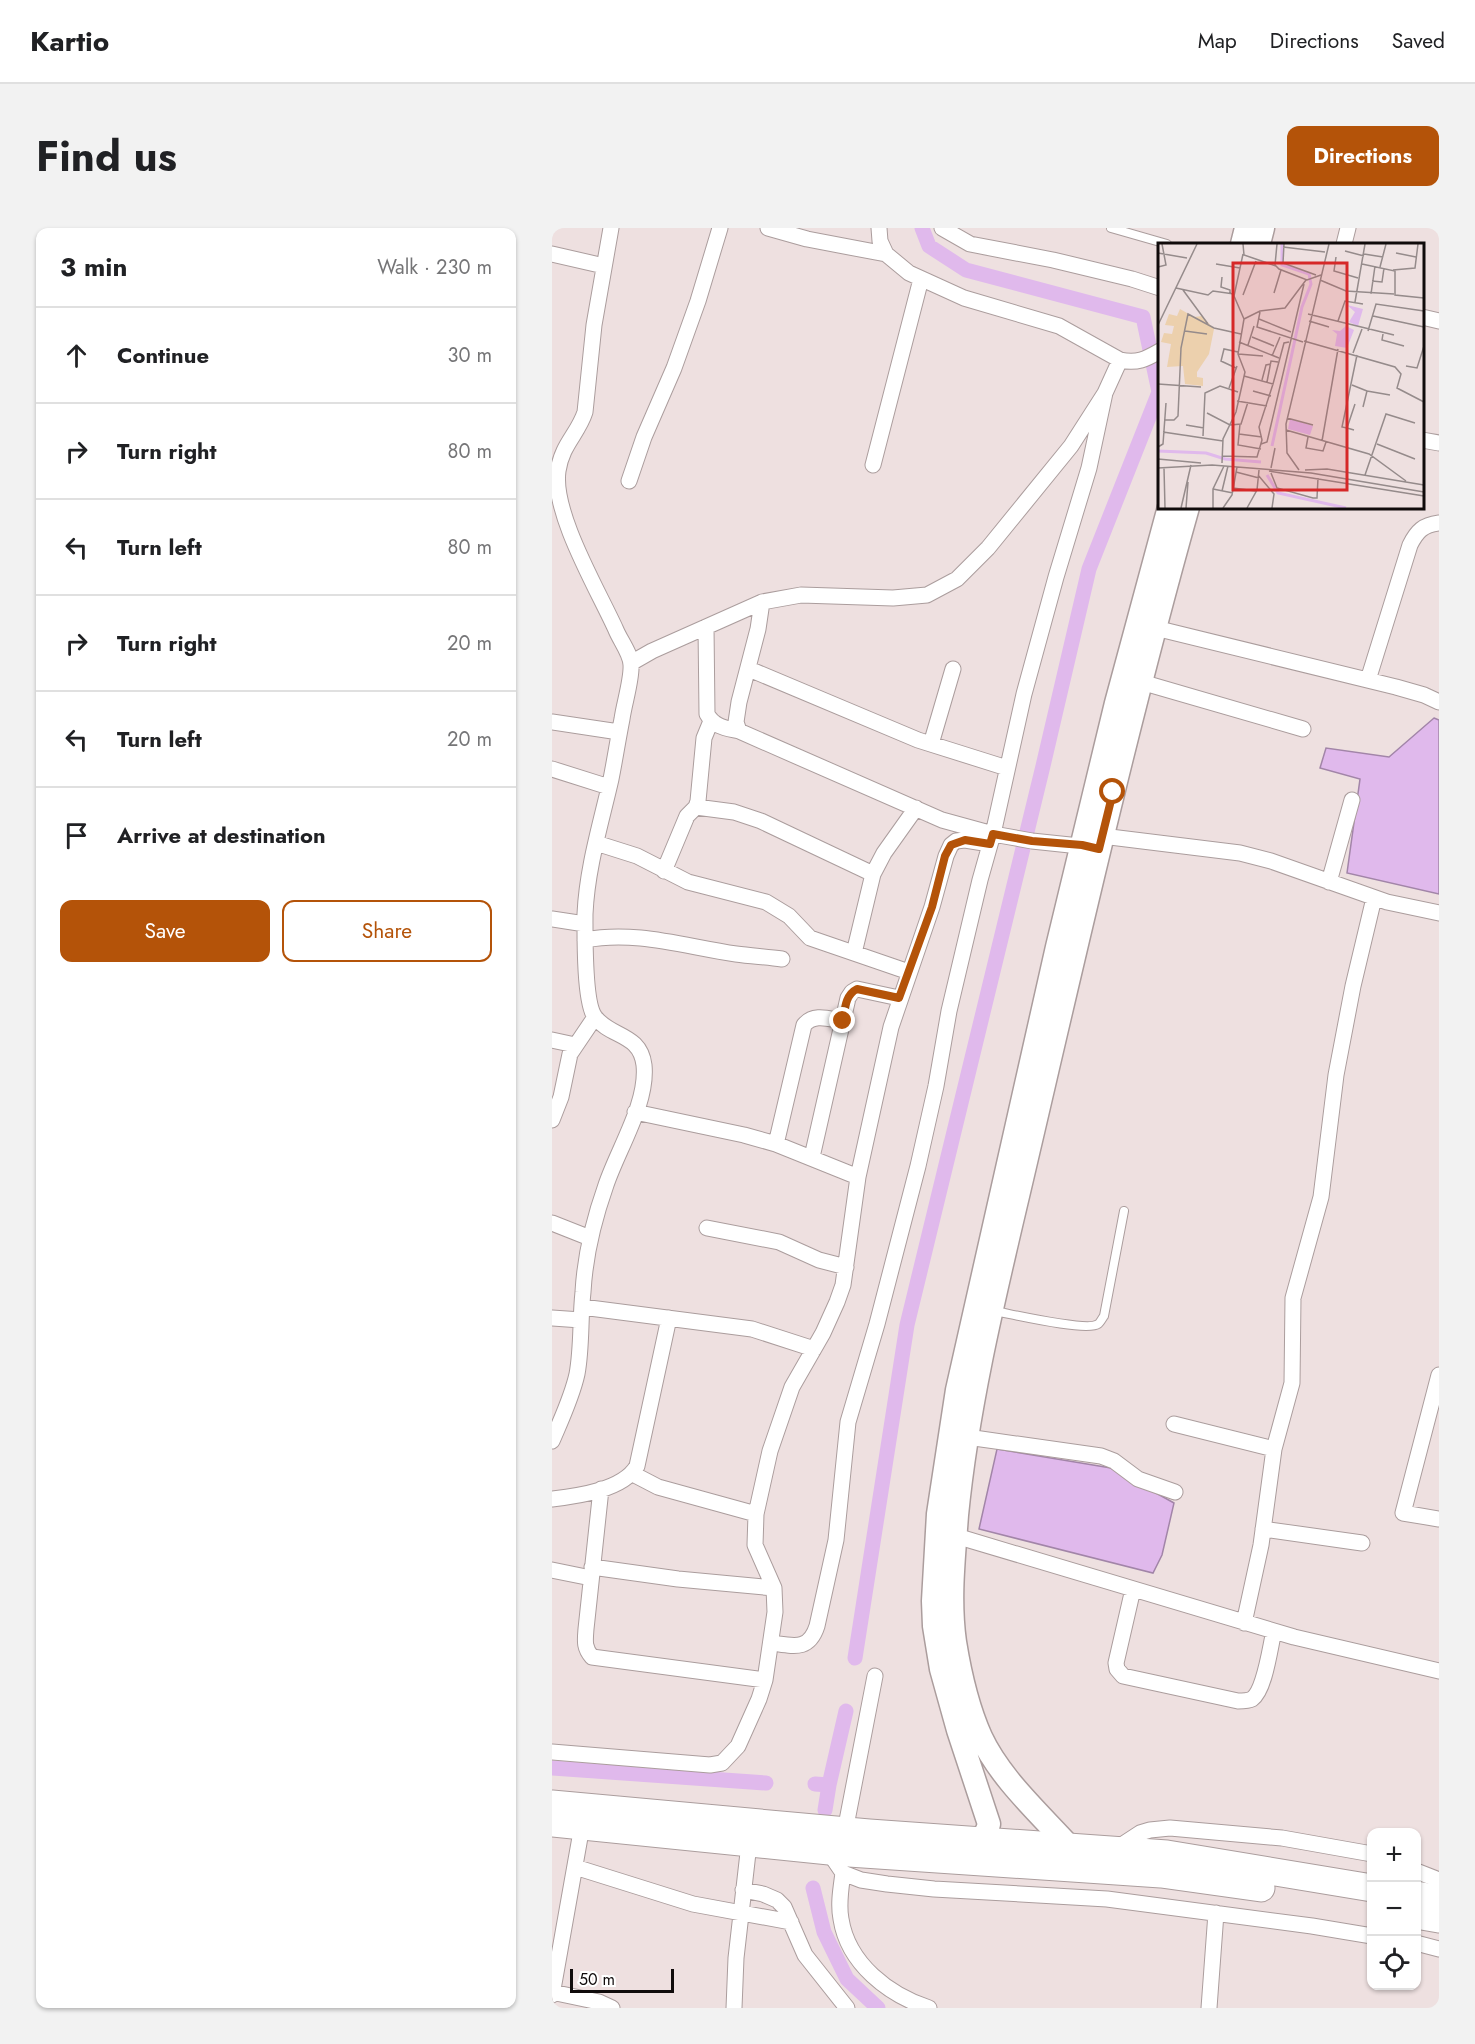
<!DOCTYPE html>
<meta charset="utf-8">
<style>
:root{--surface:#fff;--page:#f2f2f2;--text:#202124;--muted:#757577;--line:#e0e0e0;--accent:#b45309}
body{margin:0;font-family:Jost,sans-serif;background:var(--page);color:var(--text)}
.controls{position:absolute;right:18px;bottom:18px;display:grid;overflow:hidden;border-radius:12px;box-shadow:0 2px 4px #0004}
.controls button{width:54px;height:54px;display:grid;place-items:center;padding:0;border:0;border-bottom:2px solid var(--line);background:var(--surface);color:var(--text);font:30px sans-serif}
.scale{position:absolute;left:18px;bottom:15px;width:104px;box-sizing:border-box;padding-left:6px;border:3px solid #100b0b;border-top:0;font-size:16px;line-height:21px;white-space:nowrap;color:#100b0b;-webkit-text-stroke:4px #fff;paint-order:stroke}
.stop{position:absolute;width:18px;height:18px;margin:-14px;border:4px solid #b45309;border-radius:50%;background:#fff}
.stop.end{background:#b45309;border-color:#fff;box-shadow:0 2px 6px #0008}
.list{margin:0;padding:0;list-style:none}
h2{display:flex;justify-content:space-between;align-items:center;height:78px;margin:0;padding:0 24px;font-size:26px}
h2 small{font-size:20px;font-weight:400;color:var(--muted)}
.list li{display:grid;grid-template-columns:39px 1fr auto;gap:18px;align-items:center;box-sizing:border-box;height:96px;padding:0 24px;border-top:2px solid var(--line)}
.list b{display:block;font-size:22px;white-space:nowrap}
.list em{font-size:20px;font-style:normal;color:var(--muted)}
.actions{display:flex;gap:12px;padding:18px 24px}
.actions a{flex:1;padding:14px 0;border:2px solid var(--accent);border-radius:12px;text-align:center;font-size:21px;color:var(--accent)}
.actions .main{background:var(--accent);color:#fff}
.icon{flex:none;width:33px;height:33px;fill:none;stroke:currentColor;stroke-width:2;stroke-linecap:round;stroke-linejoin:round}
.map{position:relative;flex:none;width:887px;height:1780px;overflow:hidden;border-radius:12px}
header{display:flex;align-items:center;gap:36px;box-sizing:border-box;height:84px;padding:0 30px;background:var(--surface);border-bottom:2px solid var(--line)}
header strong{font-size:28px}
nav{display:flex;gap:33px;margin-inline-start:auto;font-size:21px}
.intro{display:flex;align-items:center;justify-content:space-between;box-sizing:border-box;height:144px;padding:0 36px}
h1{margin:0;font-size:42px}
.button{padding:15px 27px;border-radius:12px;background:var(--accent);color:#fff;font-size:21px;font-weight:700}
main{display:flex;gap:36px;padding:0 36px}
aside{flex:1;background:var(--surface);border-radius:12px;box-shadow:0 2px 4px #0004}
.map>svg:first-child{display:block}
.water{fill:#e0b9ec;stroke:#a285a8;stroke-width:1.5}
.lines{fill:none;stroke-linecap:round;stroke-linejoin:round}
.canal{stroke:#e0b9ec;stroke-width:15}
.lane-casing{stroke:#ab9d9d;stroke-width:10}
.street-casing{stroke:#ab9d9d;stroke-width:17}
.primary-casing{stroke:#ab9d9d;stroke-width:25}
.highway-casing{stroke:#ab9d9d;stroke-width:29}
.lane{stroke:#fff;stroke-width:8}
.street{stroke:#fff;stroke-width:15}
.primary{stroke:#fff;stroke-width:22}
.highway{stroke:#fff;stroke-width:27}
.route{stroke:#b45309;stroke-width:8}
.inset-river{fill:none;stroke:#e0b9ec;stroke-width:3}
.inset-road{fill:none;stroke:#958b8b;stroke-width:1.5}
.view{fill:#d62828;fill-opacity:0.15;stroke:#d62828;stroke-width:3}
.inset-edge{fill:none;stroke:#100b0b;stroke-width:3}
</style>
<header>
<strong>Kartio</strong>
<nav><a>Map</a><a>Directions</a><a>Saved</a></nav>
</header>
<div class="intro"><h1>Find us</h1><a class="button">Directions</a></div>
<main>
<aside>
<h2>3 min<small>Walk · 230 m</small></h2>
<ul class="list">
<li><svg class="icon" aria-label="ahead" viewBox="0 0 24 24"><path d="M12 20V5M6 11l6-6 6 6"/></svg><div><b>Continue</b></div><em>30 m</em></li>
<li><svg class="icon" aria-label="right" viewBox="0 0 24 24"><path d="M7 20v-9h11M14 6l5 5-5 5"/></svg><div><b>Turn right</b></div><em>80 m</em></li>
<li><svg class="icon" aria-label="left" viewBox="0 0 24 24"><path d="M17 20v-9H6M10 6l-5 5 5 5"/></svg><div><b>Turn left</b></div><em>80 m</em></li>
<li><svg class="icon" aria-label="right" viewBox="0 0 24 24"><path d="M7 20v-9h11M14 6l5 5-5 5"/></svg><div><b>Turn right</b></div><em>20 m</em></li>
<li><svg class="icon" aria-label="left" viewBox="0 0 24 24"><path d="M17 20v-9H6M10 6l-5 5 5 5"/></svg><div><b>Turn left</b></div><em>20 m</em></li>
<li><svg class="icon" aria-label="arrive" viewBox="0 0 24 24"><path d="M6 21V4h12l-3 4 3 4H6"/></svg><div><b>Arrive at destination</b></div></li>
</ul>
<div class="actions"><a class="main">Save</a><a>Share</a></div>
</aside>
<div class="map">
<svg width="887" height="1780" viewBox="0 0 887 1780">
<rect width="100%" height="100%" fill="#eee0e0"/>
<path class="water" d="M882,490L887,492V666L795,645L808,551L768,540L774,520L837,529Z
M445,1221L559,1240L622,1275L610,1327L601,1345L427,1301Z"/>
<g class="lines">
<path class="canal" d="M303,1430L355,1097L491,538L537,341L607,164L591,89L414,42L377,18L370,0
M0,1540L214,1555
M263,1556L277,1557L294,1483
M273,1582L277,1557
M261,1660L272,1704L295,1751L326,1780"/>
<defs>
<path id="lane" d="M559,0L615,16
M442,1083C459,1086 535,1104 546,1096C548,1095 551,1089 552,1088L572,983"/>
<path id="street" d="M216,0L255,11L334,26
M327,0L328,13L334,26L357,45L412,70L507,98L568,132C585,136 594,131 608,123
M390,0L418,16L501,32L580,51L608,60
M792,16L796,0
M0,26L52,38
M870,89L887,93
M870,212L887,215
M321,237L369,51
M77,253L92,209L122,140L146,73L168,0
M210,374L206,401L187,474L184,494L187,503L390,592L441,606L480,613L537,619
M595,398L844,459L872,467L887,474
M154,399L155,486C162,499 174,500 187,503
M79,435L100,423L210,374L249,367L341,370L375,367L405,351L436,320L519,218L553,165L568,132
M197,441L366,512L455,540
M816,452L858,317C865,303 871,297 887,295
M589,454L751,501
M0,494L67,504
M379,516L401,441
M0,541L57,559
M144,579L182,584L209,593L321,646
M550,608L688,625L719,633L835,674L887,685
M44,615L85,628L136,654L214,674L237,688L258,710L357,744
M112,643L135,588L144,579L146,573L152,510L159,493
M777,654L800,572
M0,691L33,696
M33,712C84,702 134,719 184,726C199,728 215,729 230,731
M302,725L321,646L332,625L364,580
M0,812L23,817
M83,884L192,907L224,916L306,949L339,799L380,679L394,628L399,617L404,613L413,612L438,616
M0,892L9,869L18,826L43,789
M224,916L252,797C262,785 277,791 291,793
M260,929L296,770L300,764L305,761L347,770
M0,995L38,1010
M155,1000L227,1014L267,1032L294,1039
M30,1079L200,1101L262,1121
M0,1090L29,1092
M887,1147L851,1285L887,1291
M622,1196L722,1221
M415,1209L549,1228L562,1233L586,1251L623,1264
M0,1213C9,1192 20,1169 25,1146C30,1119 28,1091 31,1064C33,1027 42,991 54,957C66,921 96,875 92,837C88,805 59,810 43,789C32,775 33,705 33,686C35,640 49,595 59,551C63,531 66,511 70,491C72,476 80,451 79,437C79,426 68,412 64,402C46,362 0,285 6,243C10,216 26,206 33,184L42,97L59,0
M81,1246L106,1259L204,1286
M49,1261L34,1401C33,1413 32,1420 40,1429L213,1452
M0,1271C26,1268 71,1262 85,1238L117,1090
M711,1301L810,1315
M404,1308L742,1409L887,1443
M40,1339L126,1351L222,1360
M0,1342L39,1350
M581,1361L564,1435L565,1441L571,1448L686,1473C691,1473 696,1473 700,1471C713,1462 718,1419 722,1403
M692,1395L709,1317L722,1221L740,1155L741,1070L769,969L784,847L801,758L822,670
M220,1415C242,1418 257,1423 265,1398L284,1312L296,1194L325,1096L366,938L384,858L397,783L428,652L441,606L472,466L504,349L537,240L553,165
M0,1524L158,1537L170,1535L186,1518L207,1471L213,1452L223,1384L222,1360L203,1317L204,1286L218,1223L240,1159L271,1105L285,1074L291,1057L306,949
M293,1603L323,1448
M562,1622L588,1605L598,1602L618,1600L730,1610L820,1626
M276,1623L291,1645L309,1652L335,1656L382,1661L555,1671L760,1698L820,1708
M23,1639L141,1676L239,1694
M864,1643L887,1652
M291,1645C289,1660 286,1676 289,1691C296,1736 337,1767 377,1780
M191,1662L211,1666L225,1672L232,1679L253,1727L295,1780
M864,1715L887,1721
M0,1764L47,1774L60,1780
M0,1767L30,1598
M182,1780L184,1730L197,1616
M657,1780L664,1685"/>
<path id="primary" d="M690,16L694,0
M707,16L711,0
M425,1612L434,1605L437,1596L406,1502L389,1441L382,1398L381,1373L386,1286L405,1162L505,719L564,475L617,279
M517,1618C487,1585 448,1550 429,1509C416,1480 408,1445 403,1414C397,1371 402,1330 405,1287C417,1164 449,1042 477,921C527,707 576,492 636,279"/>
<path id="highway" d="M0,1576L317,1605L615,1626L820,1660
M0,1595L297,1625L609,1646L709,1660
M864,1667L887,1671
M864,1687L887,1691"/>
</defs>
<use href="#lane" class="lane-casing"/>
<use href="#street" class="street-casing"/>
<use href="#primary" class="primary-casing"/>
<use href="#highway" class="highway-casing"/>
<use href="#lane" class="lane"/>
<use href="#street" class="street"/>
<use href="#primary" class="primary"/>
<use href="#highway" class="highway"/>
</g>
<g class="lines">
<path class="route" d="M291,793C293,781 293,767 305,761L347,770L380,679L393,628L399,617L413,612L438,616L441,606L480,613L530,617L547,621L561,564"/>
</g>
<g transform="translate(606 15)">
<rect width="266" height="266" fill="#eee0e0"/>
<path d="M22,66L36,74L44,73L56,86L51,111L39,129V134L45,135V143L27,141L25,123L9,124L13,101L3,99L6,90L14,91L16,83L7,82L11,71L19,73Z" fill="#ecd0ad"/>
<path d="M189,62L205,66L200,83L191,79L197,69ZM188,83L196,87L189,105L177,103L179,91L174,87L182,88ZM132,176L155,183L152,192L130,186Z" fill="#e0b9ec"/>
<path class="inset-river" d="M114,203L144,64L153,41L151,31L124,22V1M0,208L48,210L67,216L103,219M109,232L120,250L188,265"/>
<path class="inset-road" d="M85,1L86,12L118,23M119,1L117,22L121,26L149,37L163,32M126,1L125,20L158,32M125,4L167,9M187,8L206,13M0,10L29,15M238,10L258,14M206,11L225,14M178,14L176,28L200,35M58,21L82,25M204,21L237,28V52L266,55M0,24L8,22L4,1M222,24L228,1M235,27L257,25L260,1M64,34L63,44L72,47V51M162,37L188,48L236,51M214,38L224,39L226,25M18,45L50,52L55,48L76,51M25,47L50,81M116,50L123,27M213,51L217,23M85,52L98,18M197,59L207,1M102,69L99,84L145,99M150,71L236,92M215,73L266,84M86,76L102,68L127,65L148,37M101,76L133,89M151,78L171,84M180,78L187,58L205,61M0,82L39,1M27,88L49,91M210,88L218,61L266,68M225,91L224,97L246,103M94,94L116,103M146,98L237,124L243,131L239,145L266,159M81,99L121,115M90,102L96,83M195,110L204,86M80,111L105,113M114,113L122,94M248,123L259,125L266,103M78,125L63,118L66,106L80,109M86,133L115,141L126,100L131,99M104,137L108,122L113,121M109,139L113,118L120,119M0,141L43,144M194,142L209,148L205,164M71,145L79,123M95,148L113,153M209,148L232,152M79,158L109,163M49,170L72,182L83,181L90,159M129,175L155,182M6,177H16L20,173L23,105L30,71L56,85L83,91M82,181L80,202L103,206M28,182L46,185M189,185L184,184L199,112M128,187L211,211L248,238M196,187L189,185L197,161M5,189L65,198M81,191L104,194M45,193L47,150L62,143L80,149M150,194L148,205L165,208L168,199M164,198L180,106M103,201L109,199L146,41M219,201L257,216M0,204L5,201L8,160M64,213L99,214L104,197L101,184L115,141M0,216L43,220M64,220L65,196L78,169L87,129L80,111L86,76L76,53L85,11M0,225L54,222L153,230L266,249M6,225L7,265M113,225L117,205M141,227L129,210L128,181L171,1M147,227L169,226L266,242M111,228L266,253M78,229L101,235M113,230L119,245L155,255H159L160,235M100,232L116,251L114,265M207,232L228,171L257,180M75,245L98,248M55,246L75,250M64,248L70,223M23,265L33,222M28,265L30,239M55,265V246L66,223M65,265L74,252L79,224M89,265L99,247L101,227"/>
<path class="view" d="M75,20H189V247H75Z"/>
<rect width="266" height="266" class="inset-edge"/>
</g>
</svg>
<div class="controls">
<button>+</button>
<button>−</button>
<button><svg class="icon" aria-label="locate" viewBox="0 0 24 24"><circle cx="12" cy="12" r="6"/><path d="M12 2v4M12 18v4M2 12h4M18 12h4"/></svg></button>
</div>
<div class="scale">50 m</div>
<div class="stop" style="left:561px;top:564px"></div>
<div class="stop end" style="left:291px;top:793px"></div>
</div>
</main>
